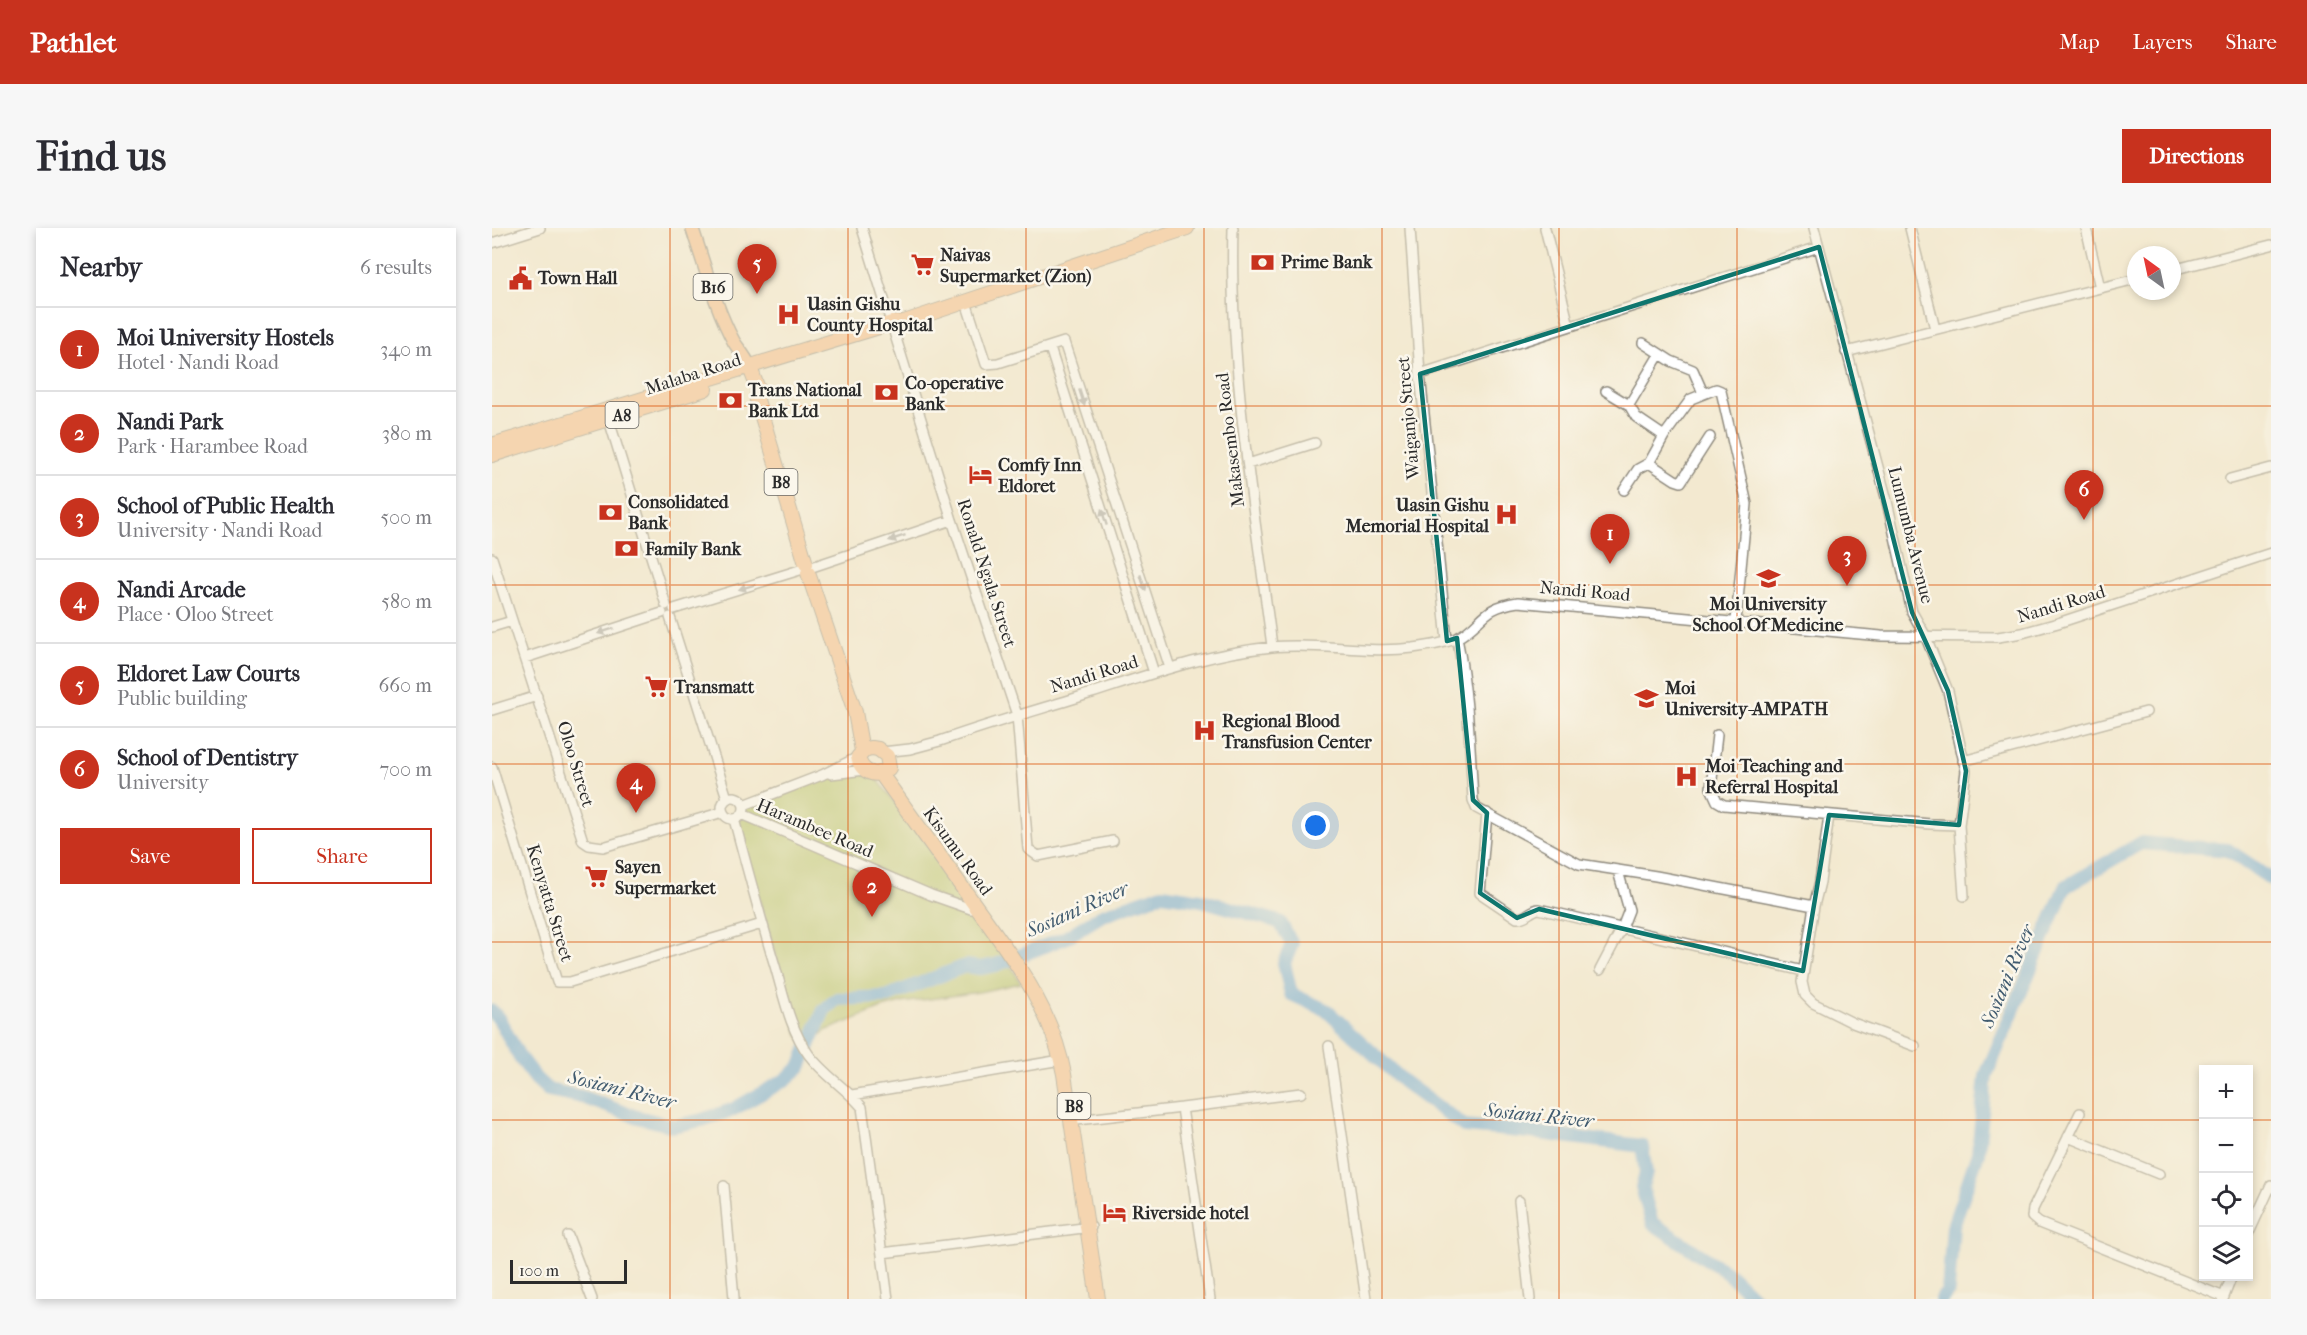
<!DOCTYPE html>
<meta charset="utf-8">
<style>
:root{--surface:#fff;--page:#f7f7f7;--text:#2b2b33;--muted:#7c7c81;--line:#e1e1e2;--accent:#c8321e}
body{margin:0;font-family:"IM FELL French Canon",serif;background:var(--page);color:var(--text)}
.controls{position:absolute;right:18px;bottom:18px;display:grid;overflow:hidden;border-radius:0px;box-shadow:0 3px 9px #0003}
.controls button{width:54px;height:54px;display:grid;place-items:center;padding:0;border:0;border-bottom:2px solid var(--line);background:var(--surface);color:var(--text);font:30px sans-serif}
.compass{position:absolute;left:1635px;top:18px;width:54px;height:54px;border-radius:50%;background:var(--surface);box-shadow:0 3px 9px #0003;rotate:327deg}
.scale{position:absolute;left:18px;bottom:15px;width:117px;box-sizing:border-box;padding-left:6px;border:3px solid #2b2b2b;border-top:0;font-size:16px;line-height:21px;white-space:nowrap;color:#2b2b2b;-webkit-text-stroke:4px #fbf7ec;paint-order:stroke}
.you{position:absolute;left:824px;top:598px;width:21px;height:21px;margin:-15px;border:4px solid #fff;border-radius:50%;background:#1a73e8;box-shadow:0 0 0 9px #1a73e833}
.badge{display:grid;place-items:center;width:39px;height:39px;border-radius:50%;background:var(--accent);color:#fff;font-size:20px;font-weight:700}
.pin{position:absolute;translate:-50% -50px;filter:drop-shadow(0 2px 3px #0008)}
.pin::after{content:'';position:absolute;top:32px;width:21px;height:18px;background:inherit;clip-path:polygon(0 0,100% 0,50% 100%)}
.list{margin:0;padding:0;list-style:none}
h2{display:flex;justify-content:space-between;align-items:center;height:78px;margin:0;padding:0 24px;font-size:26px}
h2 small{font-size:20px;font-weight:400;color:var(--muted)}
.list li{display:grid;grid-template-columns:39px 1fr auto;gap:18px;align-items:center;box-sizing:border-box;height:84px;padding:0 24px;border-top:2px solid var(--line)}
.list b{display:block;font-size:22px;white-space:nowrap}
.list p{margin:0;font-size:20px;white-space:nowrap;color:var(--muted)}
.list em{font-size:20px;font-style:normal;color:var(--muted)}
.actions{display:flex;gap:12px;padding:18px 24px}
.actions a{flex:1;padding:14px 0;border:2px solid var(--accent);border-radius:0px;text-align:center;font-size:21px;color:var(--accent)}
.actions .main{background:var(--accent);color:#fff}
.icon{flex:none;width:33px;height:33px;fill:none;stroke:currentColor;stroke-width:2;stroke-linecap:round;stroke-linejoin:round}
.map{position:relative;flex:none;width:1779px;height:1071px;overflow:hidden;border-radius:0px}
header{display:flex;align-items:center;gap:36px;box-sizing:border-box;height:84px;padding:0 30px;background:var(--accent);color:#fff}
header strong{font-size:28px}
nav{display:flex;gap:33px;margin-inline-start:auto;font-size:21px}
.intro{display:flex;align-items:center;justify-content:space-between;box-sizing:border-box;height:144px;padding:0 36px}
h1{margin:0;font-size:42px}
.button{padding:15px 27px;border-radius:0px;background:var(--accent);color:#fff;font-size:21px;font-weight:700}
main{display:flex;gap:36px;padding:0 36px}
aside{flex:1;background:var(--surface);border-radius:0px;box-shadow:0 3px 9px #0003}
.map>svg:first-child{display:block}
.green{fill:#b1c164;stroke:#6e7648;stroke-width:1.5}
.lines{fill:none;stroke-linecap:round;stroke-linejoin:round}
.river{stroke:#65a5d8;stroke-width:14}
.minor-casing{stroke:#8f8a7e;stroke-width:12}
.major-casing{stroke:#8f8a7e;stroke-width:15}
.highway-casing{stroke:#8f8a7e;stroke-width:16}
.minor{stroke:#fff;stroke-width:9}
.major{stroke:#f8bd89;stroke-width:12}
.highway{stroke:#f8bd89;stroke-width:14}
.oneway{fill:#a0a0a0}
.marked{fill:none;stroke:#0f766e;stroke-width:4.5;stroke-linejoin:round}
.grid{fill:none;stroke:#df570e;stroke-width:1.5;stroke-opacity:0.55}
.labels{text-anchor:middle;stroke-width:5;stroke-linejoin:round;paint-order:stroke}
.shield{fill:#fbf7ec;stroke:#696865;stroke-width:1.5}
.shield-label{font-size:16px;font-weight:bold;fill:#2b2b2b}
.poi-label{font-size:18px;font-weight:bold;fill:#2b2b2b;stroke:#fbf7ec;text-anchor:start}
.street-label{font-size:18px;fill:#2b2b2b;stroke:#fbf7ec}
.water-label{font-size:20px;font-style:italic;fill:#425c70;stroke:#fbf7ec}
</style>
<header>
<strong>Pathlet</strong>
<nav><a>Map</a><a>Layers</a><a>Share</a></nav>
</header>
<div class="intro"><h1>Find us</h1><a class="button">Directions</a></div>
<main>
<aside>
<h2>Nearby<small>6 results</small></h2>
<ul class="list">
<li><span class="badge">1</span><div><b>Moi University Hostels</b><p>Hotel · Nandi Road</p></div><em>340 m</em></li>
<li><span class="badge">2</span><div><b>Nandi Park</b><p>Park · Harambee Road</p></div><em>380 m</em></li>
<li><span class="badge">3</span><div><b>School of Public Health</b><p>University · Nandi Road</p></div><em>500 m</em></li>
<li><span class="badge">4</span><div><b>Nandi Arcade</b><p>Place · Oloo Street</p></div><em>580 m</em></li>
<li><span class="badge">5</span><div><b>Eldoret Law Courts</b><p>Public building</p></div><em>660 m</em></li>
<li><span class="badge">6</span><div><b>School of Dentistry</b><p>University</p></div><em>700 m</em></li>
</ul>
<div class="actions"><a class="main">Save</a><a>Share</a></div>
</aside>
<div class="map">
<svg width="1779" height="1071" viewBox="0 0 1779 1071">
<rect width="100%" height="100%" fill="#fbf7ec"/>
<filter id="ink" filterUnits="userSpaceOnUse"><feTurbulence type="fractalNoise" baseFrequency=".0167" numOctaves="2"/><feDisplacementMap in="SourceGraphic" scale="12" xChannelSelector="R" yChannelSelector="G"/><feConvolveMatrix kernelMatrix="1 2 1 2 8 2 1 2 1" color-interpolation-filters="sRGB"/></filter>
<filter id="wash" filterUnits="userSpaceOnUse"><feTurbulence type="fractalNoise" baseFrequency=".008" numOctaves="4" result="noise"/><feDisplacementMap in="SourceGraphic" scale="24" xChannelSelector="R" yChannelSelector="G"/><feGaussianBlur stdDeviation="1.35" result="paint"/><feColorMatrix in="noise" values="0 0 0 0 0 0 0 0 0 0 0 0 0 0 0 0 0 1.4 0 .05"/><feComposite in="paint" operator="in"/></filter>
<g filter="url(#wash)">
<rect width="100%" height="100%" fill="#f3e9d0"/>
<path class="green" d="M373,543L383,548L485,681L529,755L487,764L409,775L390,780L333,803L325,810L320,828L306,806L244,592L252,586L254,578L331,548Z"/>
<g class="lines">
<path class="river" d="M0,783L7,791L28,830L44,851L56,862L90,869L142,888L181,898L210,892L240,882L293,852L308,839L332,782L345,771L394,769L473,738L488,740L504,737L573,710L610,687L670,666L709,672L788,694L800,716L792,735L799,766L834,782L912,854L972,898L1038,904L1150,918L1154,945L1150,959L1160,995L1236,1045L1263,1071
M1449,1071L1456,1063L1461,998L1486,925L1494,847L1573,659L1649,615L1736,622L1779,651"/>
</g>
</g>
<g filter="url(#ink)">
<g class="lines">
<defs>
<path id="minor" d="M370,0L460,292L525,487L536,621L546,628L621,613
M741,0C737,140 762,280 780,418
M918,0L928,146L955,413
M1053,0L1077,98
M1418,0L1443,101
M1594,0L1608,60
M0,15L48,0
M1680,42L1779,17
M474,74L494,136L506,135L572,114L678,440
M1151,115L1179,133L1201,142L1211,165
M558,120L662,445
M1354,124L1644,51
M1167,127L1137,177L1144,189L1172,208
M928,146L1327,19
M1114,163L1137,177
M117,192L174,377
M1157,235L1183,252L1189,254L1218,209
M756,236L823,215
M1738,251L1779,240
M1132,262L1146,241L1157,235L1172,208L1199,171L1224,161L1229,163L1255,276L1244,393
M0,330L91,613L97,617L111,619L231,584
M320,339L460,292
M182,381L311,341
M178,389L235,570
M0,399L20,393
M965,410C976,463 978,518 981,572L984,580L1087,636L1164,648L1322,678L1328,654L1337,587
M33,430L170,385
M0,482L45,468
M1225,507L1219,560L1225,573L1232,577L1438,596L1467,597L1474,543L1456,463L1433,407L1420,384L1394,269L1322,0
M390,524L418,521L448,513C498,495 549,481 600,465C659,446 718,425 780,419C827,414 874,426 921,420C934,418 953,416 965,410C993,395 987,380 1026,374L1389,408L1506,409L1530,405L1566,395L1779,325
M1471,533L1654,484
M0,539L65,754H78L270,696
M339,546L373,542
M230 580a11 11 0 1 1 22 0a11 11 0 1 1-22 0Z
M252,577L330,547L366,529
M995,585L988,665L1025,690C1034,691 1038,682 1047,681L1311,743
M250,586L439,667L479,681L484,679
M242,591C255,640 268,689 283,738C292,769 298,801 317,827C332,847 354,860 370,879L396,1071
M1467,597L1472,668
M1322,678L1310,754L1313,767L1321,775L1361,795L1423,818
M1108,742L1130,700L1137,682L1126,643
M837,818L874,1071
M360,867L569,832
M690,880L809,865
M1588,885L1541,981L1540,989L1547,995L1732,1069
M585,892L690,880L718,1071
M1576,909L1667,946
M232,958L242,1070
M1027,973L1038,1071
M1756,1007L1779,957
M76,1008L100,1071
M390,1025L599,999
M1731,1071L1740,1048"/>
<path id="major" d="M200,0C213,38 223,79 242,114C247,122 253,128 257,137"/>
<path id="highway" d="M257,137L266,161L265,172L314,336
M0,217L400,95L412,94L695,0
M0,227L213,161
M316,345L363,484L370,523
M380,520L386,521L395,528L397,540C385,551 369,545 366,529L374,521Z
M389,546C419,588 450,631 480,673C520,729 559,777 572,846L606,1071"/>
</defs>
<use href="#minor" class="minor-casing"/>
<use href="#major" class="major-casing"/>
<use href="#highway" class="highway-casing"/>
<use href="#minor" class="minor"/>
<use href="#major" class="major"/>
<use href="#highway" class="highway"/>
</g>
<defs><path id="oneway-solid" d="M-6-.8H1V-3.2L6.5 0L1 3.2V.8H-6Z" transform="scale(1.5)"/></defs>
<g class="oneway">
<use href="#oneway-solid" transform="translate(590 170) rotate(72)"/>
<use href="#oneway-solid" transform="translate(612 289) rotate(-108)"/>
<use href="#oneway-solid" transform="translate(405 310) rotate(162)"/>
<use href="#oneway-solid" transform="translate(651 355) rotate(72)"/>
<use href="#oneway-solid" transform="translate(255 359) rotate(163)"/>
<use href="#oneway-solid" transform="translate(114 403) rotate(162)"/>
</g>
</g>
<path d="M0 0H1779V1071H0ZM1327,19L1420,384L1456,463L1474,543L1467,597L1337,587L1311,743L1047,681L1025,690L988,665L995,585L981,572L965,410L955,413L928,146Z" fill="#f3e9d0" fill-opacity=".55" fill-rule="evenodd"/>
<path class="marked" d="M1327,19L1420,384L1456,463L1474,543L1467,597L1337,587L1311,743L1047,681L1025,690L988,665L995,585L981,572L965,410L955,413L928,146Z"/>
<path class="grid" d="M178,0V1071M356,0V1071M534,0V1071M712,0V1071M890,0V1071M1067,0V1071M1245,0V1071M1423,0V1071M1601,0V1071M0,178H1779M0,357H1779M0,536H1779M0,714H1779M0,892H1712M1756,892H1779"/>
<defs>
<symbol id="bank-bare" viewBox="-9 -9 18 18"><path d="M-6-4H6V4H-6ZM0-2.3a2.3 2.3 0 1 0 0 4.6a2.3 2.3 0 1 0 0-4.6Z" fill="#c8321e" stroke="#fbf7ec" stroke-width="2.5" paint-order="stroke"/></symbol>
<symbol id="supermarket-bare" viewBox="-9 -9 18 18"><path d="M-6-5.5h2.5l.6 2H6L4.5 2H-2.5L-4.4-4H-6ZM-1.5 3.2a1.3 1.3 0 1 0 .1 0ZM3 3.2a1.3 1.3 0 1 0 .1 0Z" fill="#c8321e" stroke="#fbf7ec" stroke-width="2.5" paint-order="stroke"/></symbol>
<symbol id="civic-bare" viewBox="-9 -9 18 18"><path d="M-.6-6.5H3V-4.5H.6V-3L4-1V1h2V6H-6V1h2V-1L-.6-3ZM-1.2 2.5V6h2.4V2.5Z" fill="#c8321e" stroke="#fbf7ec" stroke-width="2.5" paint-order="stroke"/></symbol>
<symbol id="hospital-bare" viewBox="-9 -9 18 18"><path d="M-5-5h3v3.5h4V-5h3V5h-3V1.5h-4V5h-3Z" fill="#c8321e" stroke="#fbf7ec" stroke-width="2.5" paint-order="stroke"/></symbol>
<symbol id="hotel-bare" viewBox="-9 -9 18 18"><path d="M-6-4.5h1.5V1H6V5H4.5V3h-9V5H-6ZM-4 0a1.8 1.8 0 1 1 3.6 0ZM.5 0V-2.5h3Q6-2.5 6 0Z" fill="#c8321e" stroke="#fbf7ec" stroke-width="2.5" paint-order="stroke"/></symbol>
<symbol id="university-bare" viewBox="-9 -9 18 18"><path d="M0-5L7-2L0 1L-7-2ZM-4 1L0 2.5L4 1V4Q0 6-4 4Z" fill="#c8321e" stroke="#fbf7ec" stroke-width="2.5" paint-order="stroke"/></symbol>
</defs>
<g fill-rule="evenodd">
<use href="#bank-bare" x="754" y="18" width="33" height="33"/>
<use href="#supermarket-bare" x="414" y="20" width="33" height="33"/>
<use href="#civic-bare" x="12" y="34" width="33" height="33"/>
<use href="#hospital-bare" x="280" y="70" width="33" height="33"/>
<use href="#bank-bare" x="378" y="148" width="33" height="33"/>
<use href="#bank-bare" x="222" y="156" width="33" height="33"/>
<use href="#hotel-bare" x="472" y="230" width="33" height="33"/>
<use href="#bank-bare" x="102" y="268" width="33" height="33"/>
<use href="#hospital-bare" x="998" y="270" width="33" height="33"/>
<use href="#bank-bare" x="118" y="304" width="33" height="33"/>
<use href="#university-bare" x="1260" y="334" width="33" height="33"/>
<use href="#supermarket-bare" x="148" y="442" width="33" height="33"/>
<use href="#university-bare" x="1138" y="454" width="33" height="33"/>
<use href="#hospital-bare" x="696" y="486" width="33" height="33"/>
<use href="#hospital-bare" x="1178" y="532" width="33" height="33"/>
<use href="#supermarket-bare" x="88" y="632" width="33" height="33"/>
<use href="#hotel-bare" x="606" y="968" width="33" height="33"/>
</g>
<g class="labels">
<g class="shield">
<rect x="201.5" y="46" width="39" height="26" rx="4.5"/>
<rect x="113.5" y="174" width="33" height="26" rx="4.5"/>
<rect x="272.5" y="241" width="33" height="26" rx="4.5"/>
<rect x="565.5" y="865" width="33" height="26" rx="4.5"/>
</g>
<g class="shield-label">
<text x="221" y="65">B16</text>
<text x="130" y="193">A8</text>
<text x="289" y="260">B8</text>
<text x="582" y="884">B8</text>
</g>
<g class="poi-label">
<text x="448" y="33">Naivas<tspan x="448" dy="21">Supermarket (Zion)</tspan></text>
<text x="789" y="40">Prime Bank</text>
<text x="46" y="56">Town Hall</text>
<text x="315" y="82">Uasin Gishu<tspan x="315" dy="21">County Hospital</tspan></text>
<text x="413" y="161">Co-operative<tspan x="413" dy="21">Bank</tspan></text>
<text x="256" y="168">Trans National<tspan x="256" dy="21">Bank Ltd</tspan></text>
<text x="506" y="243">Comfy Inn<tspan x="506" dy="21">Eldoret</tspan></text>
<text x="136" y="280">Consolidated<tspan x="136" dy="21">Bank</tspan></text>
<text x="997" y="283" text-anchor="end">Uasin Gishu<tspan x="997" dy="21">Memorial Hospital</tspan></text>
<text x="153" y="327">Family Bank</text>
<text x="1276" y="382" text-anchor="middle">Moi University<tspan x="1276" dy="21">School Of Medicine</tspan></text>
<text x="182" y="465">Transmatt</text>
<text x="1173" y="466">Moi<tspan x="1173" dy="21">University-AMPATH</tspan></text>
<text x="730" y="499">Regional Blood<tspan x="730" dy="21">Transfusion Center</tspan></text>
<text x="1213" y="544">Moi Teaching and<tspan x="1213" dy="21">Referral Hospital</tspan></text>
<text x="123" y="645">Sayen<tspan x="123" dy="21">Supermarket</tspan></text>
<text x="640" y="991">Riverside hotel</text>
</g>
<g class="street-label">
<text transform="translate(201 146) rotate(-18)" y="6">Malaba Road</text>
<text transform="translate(916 190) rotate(-95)" y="6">Waiganjo Street</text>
<text transform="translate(738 212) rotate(-97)" y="6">Makasembo Road</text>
<text transform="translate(1419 307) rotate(76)" y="6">Lumumba Avenue</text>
<text transform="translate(495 345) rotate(72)" y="6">Ronald Ngala Street</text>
<text transform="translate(1093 363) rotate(5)" y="6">Nandi Road</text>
<text transform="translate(1569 376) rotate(-17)" y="6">Nandi Road</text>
<text transform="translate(602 446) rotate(-17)" y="6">Nandi Road</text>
<text transform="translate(84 536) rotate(73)" y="6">Oloo Street</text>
<text transform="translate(323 600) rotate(23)" y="6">Harambee Road</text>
<text transform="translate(466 623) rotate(54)" y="6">Kisumu Road</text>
<text transform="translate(58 675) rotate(73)" y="6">Kenyatta Street</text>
</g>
<g class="water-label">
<text transform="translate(585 681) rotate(-24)" y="7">Sosiani River</text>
<text transform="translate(1515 748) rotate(-67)" y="7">Sosiani River</text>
<text transform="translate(130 861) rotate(14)" y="7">Sosiani River</text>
<text transform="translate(1047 887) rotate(6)" y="7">Sosiani River</text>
</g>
</g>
</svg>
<div class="controls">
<button>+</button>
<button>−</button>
<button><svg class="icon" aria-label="locate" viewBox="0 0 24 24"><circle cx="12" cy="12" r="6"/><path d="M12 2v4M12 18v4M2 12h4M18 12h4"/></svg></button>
<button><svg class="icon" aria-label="layers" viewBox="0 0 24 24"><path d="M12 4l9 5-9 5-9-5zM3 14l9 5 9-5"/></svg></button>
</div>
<svg class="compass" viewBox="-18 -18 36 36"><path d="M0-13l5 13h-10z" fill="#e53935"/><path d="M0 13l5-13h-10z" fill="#7c7c81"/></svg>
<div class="scale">100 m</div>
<div class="you"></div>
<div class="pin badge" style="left:1118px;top:336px">1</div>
<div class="pin badge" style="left:380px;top:689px">2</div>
<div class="pin badge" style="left:1355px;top:358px">3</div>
<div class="pin badge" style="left:144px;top:585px">4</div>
<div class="pin badge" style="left:265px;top:66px">5</div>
<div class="pin badge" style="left:1592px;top:292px">6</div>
</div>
</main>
